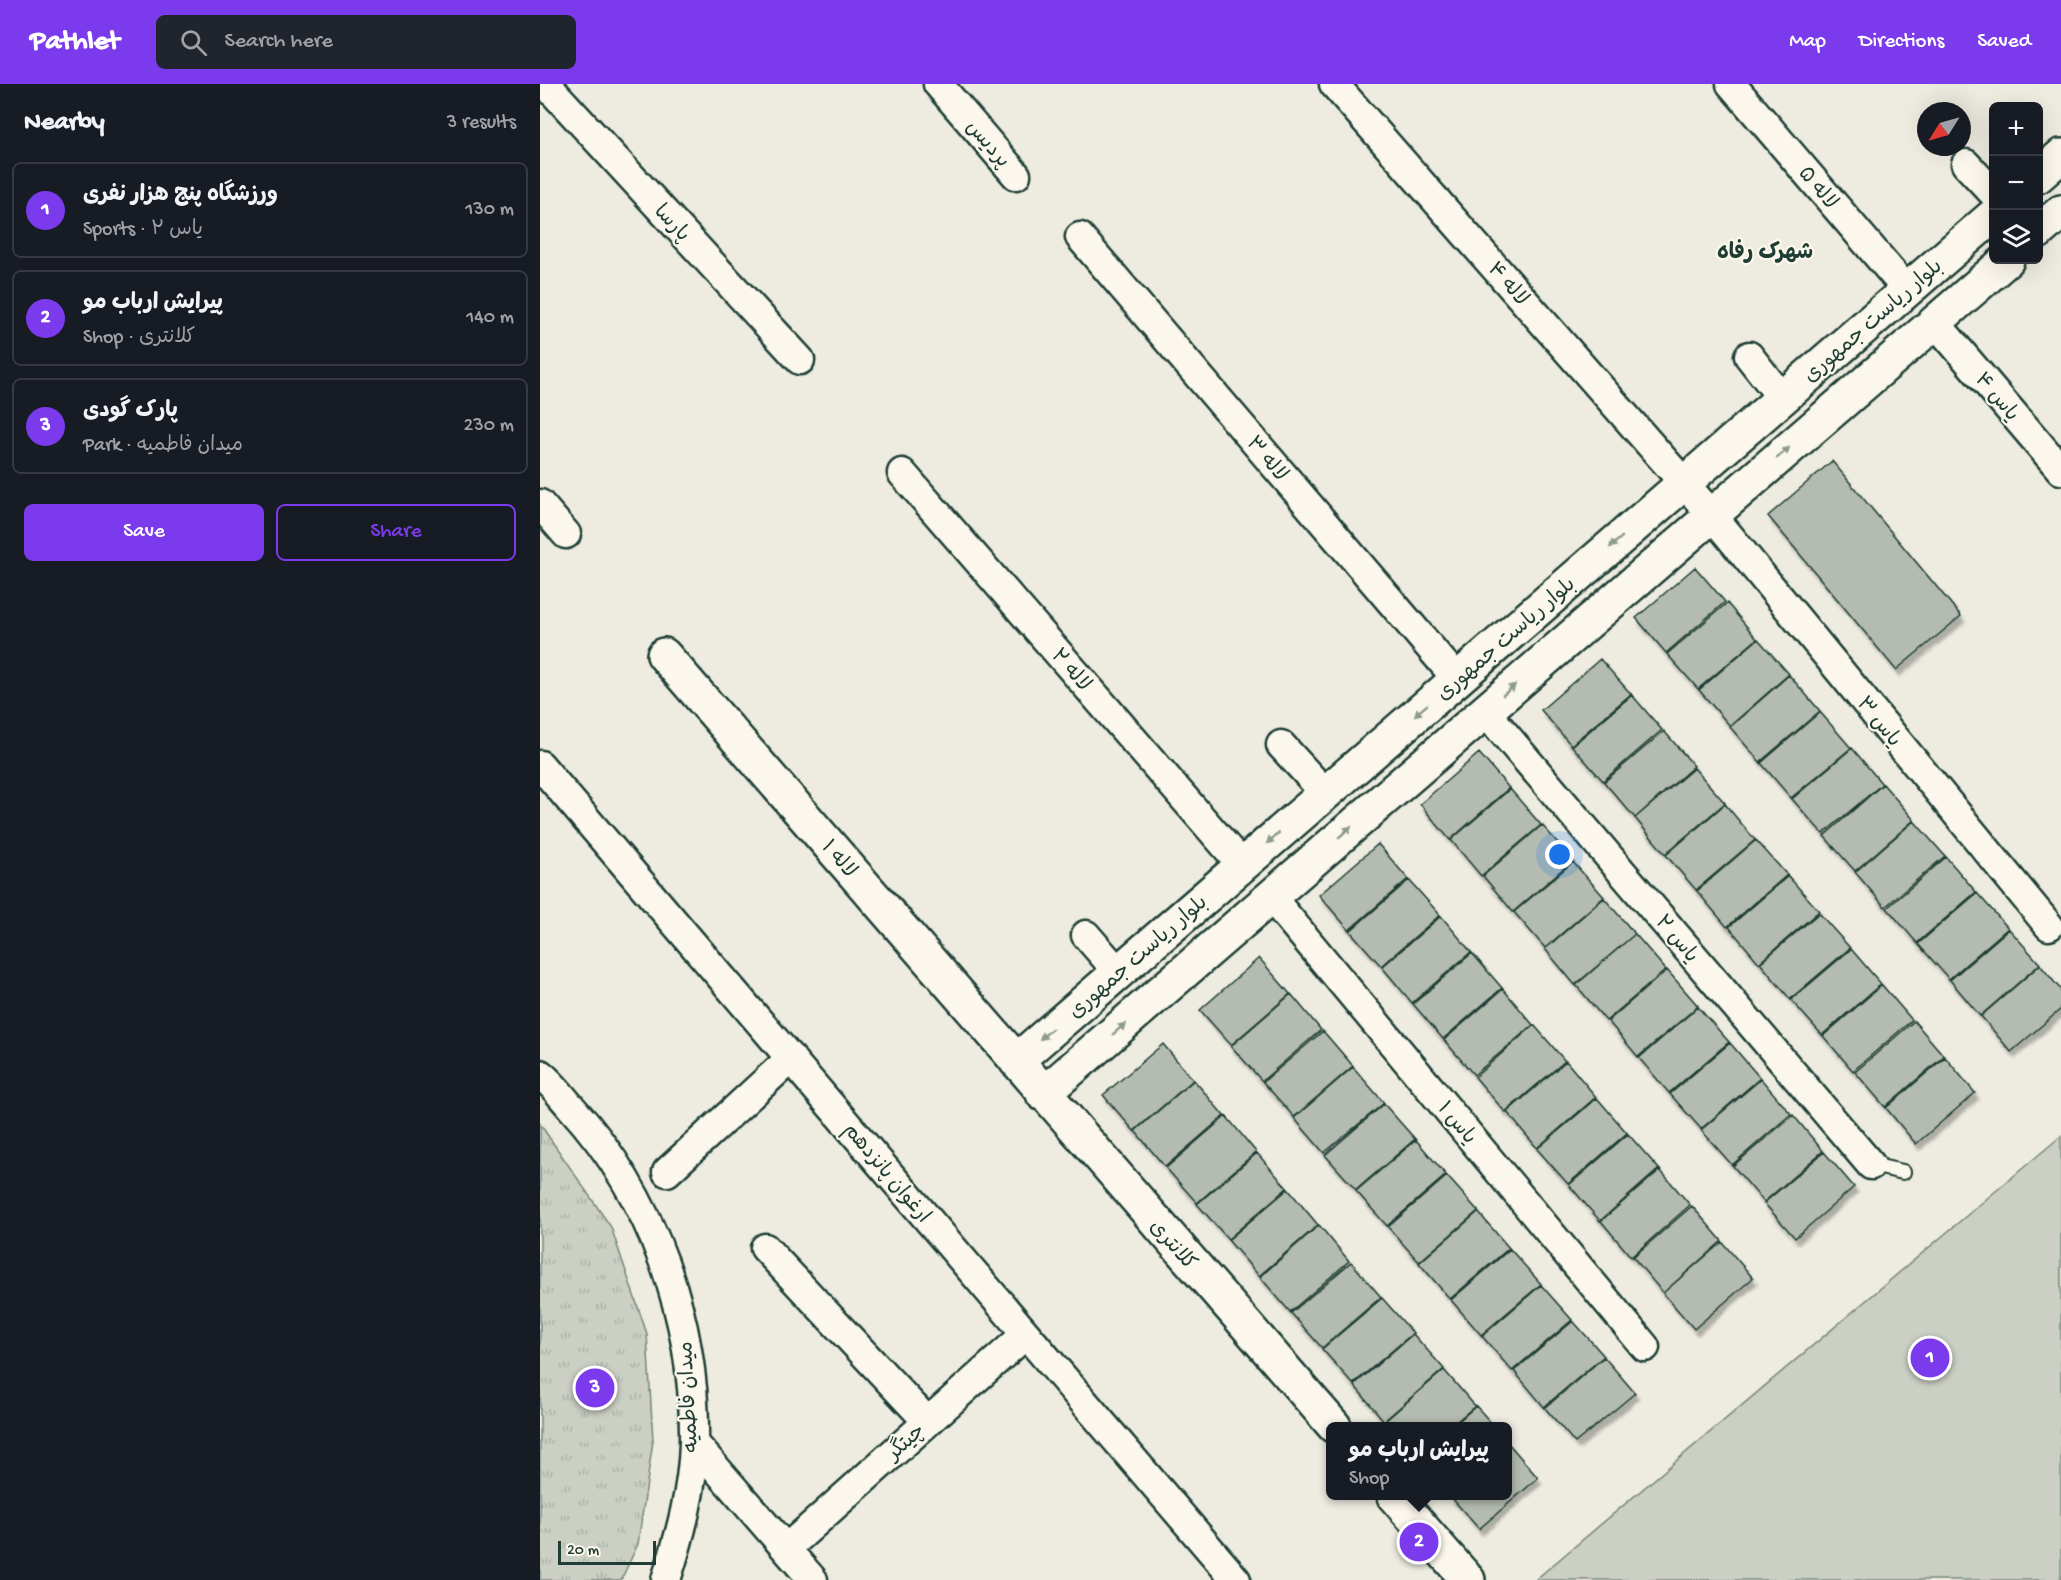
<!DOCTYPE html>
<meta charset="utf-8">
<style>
:root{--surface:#171b24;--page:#20242c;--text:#f1f3f6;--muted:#9ea1a6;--line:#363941;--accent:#7c3aed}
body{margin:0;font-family:"Gochi Hand","Playpen Sans Arabic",sans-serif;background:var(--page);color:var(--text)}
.controls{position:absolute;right:18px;top:18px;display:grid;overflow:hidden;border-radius:9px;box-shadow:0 6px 24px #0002}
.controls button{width:54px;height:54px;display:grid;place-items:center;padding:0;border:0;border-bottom:2px solid var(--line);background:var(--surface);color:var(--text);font:30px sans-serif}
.compass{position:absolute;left:1377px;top:18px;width:54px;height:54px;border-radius:50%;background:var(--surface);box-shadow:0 6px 24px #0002;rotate:233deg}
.scale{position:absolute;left:18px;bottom:15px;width:98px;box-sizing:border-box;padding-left:6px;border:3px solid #1f3d34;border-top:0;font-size:16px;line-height:21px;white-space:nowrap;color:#1f3d34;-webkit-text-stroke:4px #fbf7ec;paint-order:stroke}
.you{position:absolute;left:1020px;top:771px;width:21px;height:21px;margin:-15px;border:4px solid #fff;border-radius:50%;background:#1a73e8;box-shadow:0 0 0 9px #1a73e833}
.badge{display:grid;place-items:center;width:39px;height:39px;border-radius:50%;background:var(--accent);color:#fff;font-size:20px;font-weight:700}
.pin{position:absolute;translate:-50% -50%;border:3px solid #fff;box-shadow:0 2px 6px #0006}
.popup{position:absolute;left:786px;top:1338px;width:186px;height:78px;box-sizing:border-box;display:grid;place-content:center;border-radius:9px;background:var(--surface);filter:drop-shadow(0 2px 4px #0005);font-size:20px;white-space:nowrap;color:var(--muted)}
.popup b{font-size:22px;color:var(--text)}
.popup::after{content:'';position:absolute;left:50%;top:100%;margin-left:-12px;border:12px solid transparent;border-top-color:var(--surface)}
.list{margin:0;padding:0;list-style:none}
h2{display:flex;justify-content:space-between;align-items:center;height:78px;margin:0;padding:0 24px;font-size:26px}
h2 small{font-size:20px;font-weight:400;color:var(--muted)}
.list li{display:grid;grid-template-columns:39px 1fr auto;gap:18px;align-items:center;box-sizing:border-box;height:96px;margin:0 12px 12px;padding:0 12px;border:2px solid var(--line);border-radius:9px}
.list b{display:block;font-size:22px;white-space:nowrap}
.list p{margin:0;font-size:20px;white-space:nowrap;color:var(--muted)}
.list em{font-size:20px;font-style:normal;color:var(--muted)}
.actions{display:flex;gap:12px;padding:18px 24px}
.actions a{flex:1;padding:14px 0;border:2px solid var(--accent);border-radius:9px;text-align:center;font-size:21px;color:var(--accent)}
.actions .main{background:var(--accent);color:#fff}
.icon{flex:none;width:33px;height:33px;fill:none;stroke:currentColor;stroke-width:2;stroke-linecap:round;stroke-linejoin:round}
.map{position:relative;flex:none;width:1521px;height:1496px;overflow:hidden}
header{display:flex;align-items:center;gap:36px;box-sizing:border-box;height:84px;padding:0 30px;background:var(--accent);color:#fff}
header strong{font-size:28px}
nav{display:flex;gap:33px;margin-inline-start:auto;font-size:21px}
.search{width:420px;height:54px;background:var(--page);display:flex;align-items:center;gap:15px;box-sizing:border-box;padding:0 21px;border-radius:9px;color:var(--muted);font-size:22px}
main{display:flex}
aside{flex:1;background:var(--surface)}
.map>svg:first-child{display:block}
.park{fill:url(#park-tufts);stroke:#75867c;stroke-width:1.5}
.garden{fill:#cbcfc4;stroke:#75867c;stroke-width:1.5}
.building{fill:#b4bbb0;stroke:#1f3d34;stroke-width:1.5;filter:url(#shadow)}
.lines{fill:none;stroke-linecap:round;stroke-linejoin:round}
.service-casing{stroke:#1f3d34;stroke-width:18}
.minor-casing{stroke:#1f3d34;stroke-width:33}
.tertiary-casing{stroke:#1f3d34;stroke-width:38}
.service{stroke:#fbf7ec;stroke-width:14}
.minor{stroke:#fbf7ec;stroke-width:28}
.tertiary{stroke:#fbf7ec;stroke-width:33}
.oneway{fill:#8d9a90}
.labels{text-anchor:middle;stroke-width:4.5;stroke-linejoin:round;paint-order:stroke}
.street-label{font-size:21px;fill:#1f3d34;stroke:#fbf7ec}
.neighbourhood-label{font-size:22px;font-weight:bold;fill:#1f3d34;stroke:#fbf7ec}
</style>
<header>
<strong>Pathlet</strong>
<div class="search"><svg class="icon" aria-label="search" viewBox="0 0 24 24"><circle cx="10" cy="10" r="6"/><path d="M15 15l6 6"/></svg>Search here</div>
<nav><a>Map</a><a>Directions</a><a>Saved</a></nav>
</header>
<main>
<aside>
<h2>Nearby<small>3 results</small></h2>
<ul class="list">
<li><span class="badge">1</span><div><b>ورزشگاه پنج هزار نفری</b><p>Sports · یاس ۲</p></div><em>130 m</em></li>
<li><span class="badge">2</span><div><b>پیرایش ارباب مو</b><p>Shop · کلانتری</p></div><em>140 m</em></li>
<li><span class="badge">3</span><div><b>پارک گودی</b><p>Park · میدان فاطمیه</p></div><em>230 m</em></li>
</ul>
<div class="actions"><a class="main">Save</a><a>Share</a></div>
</aside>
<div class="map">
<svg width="1521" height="1496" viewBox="0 0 1521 1496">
<defs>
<pattern id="park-tufts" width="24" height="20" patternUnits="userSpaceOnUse" patternTransform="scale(1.5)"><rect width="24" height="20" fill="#cbcfc4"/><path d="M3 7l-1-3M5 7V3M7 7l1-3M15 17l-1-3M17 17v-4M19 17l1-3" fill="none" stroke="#aeb3a9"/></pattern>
<filter id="shadow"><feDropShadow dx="3.5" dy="6" stdDeviation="1.5" flood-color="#0004"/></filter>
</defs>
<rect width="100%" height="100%" fill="#eeece1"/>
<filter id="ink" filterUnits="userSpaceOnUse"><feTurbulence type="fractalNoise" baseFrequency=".0167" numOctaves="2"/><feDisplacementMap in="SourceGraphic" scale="12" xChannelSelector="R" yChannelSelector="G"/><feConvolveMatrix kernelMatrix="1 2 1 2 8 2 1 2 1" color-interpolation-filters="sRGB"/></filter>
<g filter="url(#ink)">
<path class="park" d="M0,1040L71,1143L107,1250L113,1357L98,1460L81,1496H0Z"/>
<path class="garden" d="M1521,1052V1496H995Z"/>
<path class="building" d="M1292,377L1421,532L1356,586L1228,432Z
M1155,483L1185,518L1126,569L1096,534Z
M1187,519L1217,555L1158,605L1127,570Z
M1218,555L1249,590L1190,642L1159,606Z
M1060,575L1091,610L1031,661L1001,626Z
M1249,591L1280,627L1220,678L1190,643Z
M1092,611L1122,646L1063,697L1032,662Z
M1280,628L1311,664L1251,714L1221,679Z
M1124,647L1154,682L1095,734L1064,698Z
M1312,664L1342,700L1283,750L1252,715Z
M939,669L969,704L910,756L880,720Z
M1154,684L1185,719L1125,770L1095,734Z
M1343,700L1374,736L1315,787L1284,752Z
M970,705L1001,741L941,792L911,756Z
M1185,720L1215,756L1156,806L1126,771Z
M1374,737L1405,772L1345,823L1315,788Z
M1002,741L1033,776L973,828L943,792Z
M1216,756L1247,791L1187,843L1157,807Z
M838,760L868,795L809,846L779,811Z
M1406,773L1436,808L1377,859L1347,824Z
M1033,778L1064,813L1005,864L974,828Z
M1248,792L1279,827L1219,879L1189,843Z
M869,796L900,831L841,882L810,847Z
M1437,809L1468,844L1409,895L1378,860Z
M1064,814L1095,850L1035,901L1005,865Z
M1279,829L1310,864L1250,915L1220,879Z
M901,832L931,868L872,919L842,883Z
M1469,845L1500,880L1440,932L1410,896Z
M1095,850L1126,886L1066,937L1036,901Z
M1311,865L1341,900L1282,951L1251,916Z
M932,869L962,904L903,955L873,920Z
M719,874L750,910L691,961L660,926Z
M1500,881L1521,906V925L1471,968L1441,932Z
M1127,886L1158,922L1098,973L1068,937Z
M1342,901L1372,936L1313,987L1283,952Z
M963,905L993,941L934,991L904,956Z
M751,910L781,946L722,997L691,962Z
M1158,923L1189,958L1129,1009L1099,974Z
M1374,937L1404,972L1345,1023L1315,988Z
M994,941L1025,977L965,1028L935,993Z
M783,947L813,982L754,1033L723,998Z
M1190,959L1220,994L1161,1045L1130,1010Z
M623,960L653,996L594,1047L563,1011Z
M1405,973L1435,1009L1376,1060L1346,1024Z
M1026,977L1056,1013L997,1064L967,1028Z
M813,983L844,1019L784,1069L754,1034Z
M1221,995L1251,1030L1192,1081L1161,1046Z
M654,996L684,1032L625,1083L595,1047Z
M1057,1014L1087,1049L1028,1100L997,1065Z
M844,1020L875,1055L816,1106L785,1071Z
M1253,1031L1283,1067L1224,1118L1193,1082Z
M686,1032L716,1068L657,1119L626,1084Z
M1088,1050L1119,1085L1060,1137L1029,1101Z
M876,1056L906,1091L847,1142L816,1107Z
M1284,1068L1314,1103L1255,1154L1224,1119Z
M717,1069L747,1104L688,1155L657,1120Z
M1120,1086L1150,1121L1091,1173L1061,1137Z
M907,1092L938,1127L879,1178L848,1143Z
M748,1105L778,1141L719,1192L688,1156Z
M1152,1122L1182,1157L1123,1209L1093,1173Z
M938,1128L969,1164L910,1215L879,1179Z
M779,1141L809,1177L750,1228L720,1193Z
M1182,1158L1213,1194L1154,1245L1123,1209Z
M970,1165L1001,1200L941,1251L911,1216Z
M811,1178L841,1213L782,1264L751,1229Z
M1001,1201L1032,1236L972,1287L942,1252Z
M842,1214L873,1249L813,1300L782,1265Z
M1033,1237L1064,1272L1004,1323L974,1287Z
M873,1250L904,1285L844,1337L814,1301Z
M1064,1273L1095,1309L1035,1359L1005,1324Z
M904,1286L935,1322L911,1342H850L845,1337Z
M936,1322L954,1342H913Z
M968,1359L998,1394L939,1445L910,1412H968Z"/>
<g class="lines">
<defs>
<path id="service" d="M1331,1081L1363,1088"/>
<path id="minor" d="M6,0L260,276
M398,0L476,91
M794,0L1172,431L1509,842
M1191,0L1367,206
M1426,80L1454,110
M540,153L917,595
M1395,238L1521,386
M1209,272L1242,314
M362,389L702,781
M0,420L26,450
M945,627L1331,1081
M741,661L785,709
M0,681L696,1496
M731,813L1105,1263
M546,851L578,888
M0,990C12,999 21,1012 31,1023C113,1113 156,1236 154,1358C153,1405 140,1452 126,1496
M127,1088L251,974
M225,1164L387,1337
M154,1359L273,1496
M246,1465L486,1250"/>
<path id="tertiary" d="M1498,92L1521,72
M1498,148L1521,128
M124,571L794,1342
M476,977L1454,131
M503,1010L1467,176
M854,1412L928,1496"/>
</defs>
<use href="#service" class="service-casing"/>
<use href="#minor" class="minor-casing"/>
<use href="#tertiary" class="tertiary-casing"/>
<use href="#service" class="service"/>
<use href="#minor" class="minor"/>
<use href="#tertiary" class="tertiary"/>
</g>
<defs><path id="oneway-solid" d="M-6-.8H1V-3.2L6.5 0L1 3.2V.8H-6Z" transform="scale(1.5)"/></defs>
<g class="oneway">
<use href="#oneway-solid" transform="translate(1243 369) rotate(-41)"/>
<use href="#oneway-solid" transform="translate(1076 458) rotate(139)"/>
<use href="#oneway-solid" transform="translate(969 606) rotate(-41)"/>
<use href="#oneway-solid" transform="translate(881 626) rotate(139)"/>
<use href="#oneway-solid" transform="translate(805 748) rotate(-41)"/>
<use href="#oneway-solid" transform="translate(733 754) rotate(139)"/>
<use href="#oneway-solid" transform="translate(579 945) rotate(-41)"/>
<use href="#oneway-solid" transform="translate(506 950) rotate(139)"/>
</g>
</g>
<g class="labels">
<g class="street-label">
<text transform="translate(449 59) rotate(49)" y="7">پردیس</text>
<text transform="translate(1279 103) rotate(50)" y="7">لاله ۵</text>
<text transform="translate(133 138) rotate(47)" y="7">پارسا</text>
<text transform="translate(969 199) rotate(49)" y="7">لاله ۴</text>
<text transform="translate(1332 236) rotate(-41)" y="7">بلوار ریاست جمهوری</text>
<text transform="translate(1458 312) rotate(50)" y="7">یاس ۴</text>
<text transform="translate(728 374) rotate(50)" y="7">لاله ۳</text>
<text transform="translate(965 554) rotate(-41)" y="7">بلوار ریاست جمهوری</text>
<text transform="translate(532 585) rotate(49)" y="7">لاله ۲</text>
<text transform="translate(1340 637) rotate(51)" y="7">یاس ۳</text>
<text transform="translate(300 774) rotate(49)" y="7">لاله ۱</text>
<text transform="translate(1138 854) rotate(50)" y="7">یاس ۲</text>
<text transform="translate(597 872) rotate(-41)" y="7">بلوار ریاست جمهوری</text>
<text transform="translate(918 1038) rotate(50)" y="7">یاس ۱</text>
<text transform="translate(348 1088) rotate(50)" y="7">ارغوان پانزدهم</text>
<text transform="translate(634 1160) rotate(49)" y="7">کلانتری</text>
<text transform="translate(147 1313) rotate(-93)" y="7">میدان فاطمیه</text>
<text transform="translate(365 1357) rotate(-42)" y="7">چیتگر</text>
</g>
<g class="neighbourhood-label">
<text x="1225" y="174">شهرک رفاه</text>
</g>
</g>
</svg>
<div class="controls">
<button>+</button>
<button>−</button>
<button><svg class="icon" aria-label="layers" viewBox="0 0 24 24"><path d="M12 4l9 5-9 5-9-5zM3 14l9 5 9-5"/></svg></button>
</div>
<svg class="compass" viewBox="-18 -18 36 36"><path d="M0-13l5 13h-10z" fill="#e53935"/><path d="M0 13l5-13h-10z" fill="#9ea1a6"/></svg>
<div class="scale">20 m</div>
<div class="you"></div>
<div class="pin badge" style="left:1390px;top:1274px">1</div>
<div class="pin badge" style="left:879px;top:1458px">2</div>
<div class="popup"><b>پیرایش ارباب مو</b>Shop</div>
<div class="pin badge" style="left:55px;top:1304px">3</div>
</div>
</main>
